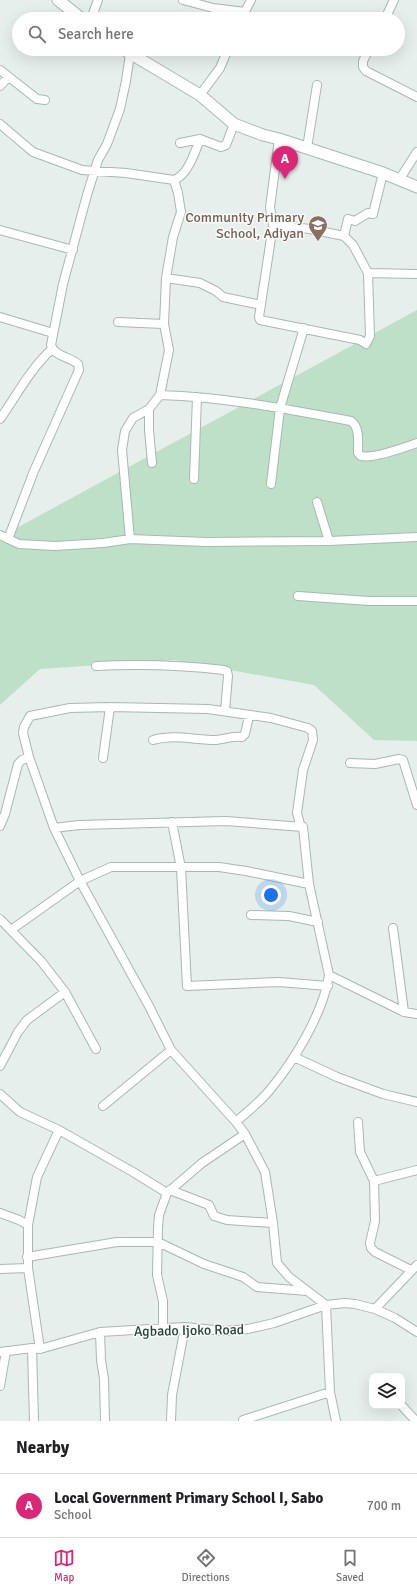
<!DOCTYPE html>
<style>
:root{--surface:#fff;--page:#f6f6f6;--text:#202124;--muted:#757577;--line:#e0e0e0;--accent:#db2777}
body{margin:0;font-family:Signika,sans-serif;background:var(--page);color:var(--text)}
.controls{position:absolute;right:12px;bottom:12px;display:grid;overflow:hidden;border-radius:8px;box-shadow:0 4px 16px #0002}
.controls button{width:36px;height:36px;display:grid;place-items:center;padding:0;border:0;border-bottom:1px solid var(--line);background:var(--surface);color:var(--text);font:20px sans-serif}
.you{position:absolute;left:271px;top:895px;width:14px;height:14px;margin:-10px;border:3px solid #fff;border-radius:50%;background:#1a73e8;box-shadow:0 0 0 6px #1a73e833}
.badge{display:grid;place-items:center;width:26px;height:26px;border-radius:50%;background:var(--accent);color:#fff;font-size:13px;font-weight:700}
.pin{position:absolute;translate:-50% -33px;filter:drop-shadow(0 1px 2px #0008)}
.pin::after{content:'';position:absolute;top:21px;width:14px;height:12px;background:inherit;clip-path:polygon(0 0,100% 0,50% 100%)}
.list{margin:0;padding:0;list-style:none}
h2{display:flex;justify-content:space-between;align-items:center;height:52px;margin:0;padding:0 16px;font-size:17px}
h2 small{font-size:13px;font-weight:400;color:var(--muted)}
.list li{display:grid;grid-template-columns:26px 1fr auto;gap:12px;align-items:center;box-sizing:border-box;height:64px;padding:0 16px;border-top:1px solid var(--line)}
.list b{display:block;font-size:15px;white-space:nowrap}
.list p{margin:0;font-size:13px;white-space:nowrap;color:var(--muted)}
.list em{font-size:13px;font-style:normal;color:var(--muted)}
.icon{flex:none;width:22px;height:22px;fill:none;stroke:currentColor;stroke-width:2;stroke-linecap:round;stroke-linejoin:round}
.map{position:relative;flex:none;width:417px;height:1421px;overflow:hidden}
.search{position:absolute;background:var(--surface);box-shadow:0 4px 16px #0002;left:12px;right:12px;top:12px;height:44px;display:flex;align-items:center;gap:10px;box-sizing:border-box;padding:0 14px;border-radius:22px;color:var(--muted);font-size:15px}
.sheet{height:116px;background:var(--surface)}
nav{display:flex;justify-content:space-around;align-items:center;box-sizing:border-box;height:56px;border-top:1px solid var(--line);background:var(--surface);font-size:11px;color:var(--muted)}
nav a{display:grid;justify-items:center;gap:2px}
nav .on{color:var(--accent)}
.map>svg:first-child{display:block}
.green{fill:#bfe0c8}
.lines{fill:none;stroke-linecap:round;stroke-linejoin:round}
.street-casing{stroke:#a8b8b2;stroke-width:10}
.secondary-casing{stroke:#a4bbb3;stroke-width:13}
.street{stroke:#fff;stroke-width:8}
.secondary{stroke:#fff;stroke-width:11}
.labels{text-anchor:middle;stroke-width:3;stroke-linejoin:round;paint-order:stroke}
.education-label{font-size:14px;fill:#785e54;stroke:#f7fbf9;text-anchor:end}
.street-label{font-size:14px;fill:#24423a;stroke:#f7fbf9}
</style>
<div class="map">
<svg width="417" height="1421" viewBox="0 0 417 1421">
<rect width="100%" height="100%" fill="#e6efeb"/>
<path class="green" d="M417,310V741L374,740L314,685L174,660L40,669L0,705V537Z"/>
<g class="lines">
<defs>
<path id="street" d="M183,0L213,8L245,12
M91,19L98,0
M241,19L251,0
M385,19L394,0
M369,49L363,61V67L366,71L417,97
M0,70L37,99L45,100
M0,86L8,77
M200,95L220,68L228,49
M0,124L33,152L82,170L126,173L174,180C188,175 195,152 200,139
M180,143L200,139L221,147L226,145L234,124
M307,148L317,85
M399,180L417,152
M273,225L310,229L344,236L353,245L368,273L370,336L366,344L360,340L260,320L259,317L273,225L270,207L279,139
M0,230L73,250
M344,236L348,219L355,221L368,213L373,214L383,173
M368,273L417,274
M166,278L200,283L216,291L223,297L261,305
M0,317L53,333
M118,322L164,324
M160,395L169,350L164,324L166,278L173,237L181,212L178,193L174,180
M149,409V430L152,463
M0,419C17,395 30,369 52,349
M194,479L197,397
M271,484L280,408L304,328
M317,502L329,541
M0,535L19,544L55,546L103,543L130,539L206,542L329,541L417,537
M8,539L34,471L79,370L78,364C70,357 54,356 51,345L63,284L87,195L98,160L107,144L120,109L126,81L130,54
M130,539L122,450L125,431L133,418L149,409L160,395C225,397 287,409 351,421C360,427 358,443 358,453L361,456C372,459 406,447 417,443
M298,596L369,601H417
M96,666C140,664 180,665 224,670L227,671L228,676L225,711
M153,740C174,734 195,740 216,740C226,739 230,736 242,737L245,734L249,716
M103,758L110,707
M350,763L375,764L399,759L403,760L417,805
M172,822L181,868L187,986L279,982L328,986
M0,826L5,814L18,764L22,760L29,757
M54,828L79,825L226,821L303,827
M251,915L289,916L318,922
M0,919L41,961L65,992L96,1049
M393,928L404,1012
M11,930L80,881L111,867H219L246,871L309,884
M329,975L404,1012L417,1014
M294,1057L337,1077L383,1094L417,1102
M0,1066L18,1032L27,1020L65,992
M0,1094L20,1112L59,1130L133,1172L167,1193
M103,1106L171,1050
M236,1122C247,1112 260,1102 269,1091C294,1061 323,1014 329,975L309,884L303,827L300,824L297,813L303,770L313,740L312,731L308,728L271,718L208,709L110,707L70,708L30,716L24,727L23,733L29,757L54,828L80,881L149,1006L171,1050L236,1122L245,1134L265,1172L273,1223L277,1263L289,1277L326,1305L330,1392L336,1421
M358,1122L360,1152L374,1181L375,1221L370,1243L371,1248L375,1252L411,1270
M374,1181L417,1170
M170,1190L209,1205L214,1216L227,1220L273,1223
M0,1213L19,1220L28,1225
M27,1257L117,1242H158L204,1264L243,1277L257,1287L307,1291
M0,1269L28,1268
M375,1309L417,1265
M163,1329V1301L157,1275L158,1228L159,1215L167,1193L202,1163L245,1134
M100,1332L101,1360L104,1379L105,1421
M32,1348L34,1421
M40,1349L28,1268V1225L37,1177L59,1130
M0,1352L32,1348L40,1349L100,1332L185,1327L224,1331L248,1329L274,1323L326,1305L345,1303L355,1304L375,1309L395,1318L417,1332
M0,1386L6,1351
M402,1406L416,1421
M243,1420L330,1392
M171,1421L172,1395L185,1327"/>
<path id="secondary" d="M58,0L82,19
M123,49L200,95L234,124L263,135L279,139L383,173L417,187"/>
</defs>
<use href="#street" class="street-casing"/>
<use href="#secondary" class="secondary-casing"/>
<use href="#street" class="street"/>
<use href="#secondary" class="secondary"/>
</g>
<defs>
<symbol id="school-pin" viewBox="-11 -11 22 30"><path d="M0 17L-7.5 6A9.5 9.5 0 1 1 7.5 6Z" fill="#8d6e63" stroke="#f7fbf9"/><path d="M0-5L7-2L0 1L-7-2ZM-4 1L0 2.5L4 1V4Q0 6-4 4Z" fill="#fff"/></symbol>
</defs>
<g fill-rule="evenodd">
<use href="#school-pin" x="307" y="214" width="22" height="30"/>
</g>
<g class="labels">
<g class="education-label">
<text x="304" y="222">Community Primary<tspan x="304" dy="16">School, Adiyan</tspan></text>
</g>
<g class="street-label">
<text transform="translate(189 1330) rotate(-1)" y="5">Agbado Ijoko Road</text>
</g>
</g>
</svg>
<div class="controls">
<button><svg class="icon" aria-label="layers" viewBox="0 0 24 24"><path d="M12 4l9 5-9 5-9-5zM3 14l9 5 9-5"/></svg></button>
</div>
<div class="you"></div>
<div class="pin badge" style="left:285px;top:179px">A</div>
<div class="search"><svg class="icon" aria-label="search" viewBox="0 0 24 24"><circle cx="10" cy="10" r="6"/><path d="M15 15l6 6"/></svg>Search here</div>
</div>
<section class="sheet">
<h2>Nearby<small></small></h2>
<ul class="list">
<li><span class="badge">A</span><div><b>Local Government Primary School I, Sabo</b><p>School</p></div><em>700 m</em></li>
</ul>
</section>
<nav>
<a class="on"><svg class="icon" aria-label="map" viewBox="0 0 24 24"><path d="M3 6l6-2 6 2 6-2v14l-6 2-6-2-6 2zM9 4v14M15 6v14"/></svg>Map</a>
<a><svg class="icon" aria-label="directions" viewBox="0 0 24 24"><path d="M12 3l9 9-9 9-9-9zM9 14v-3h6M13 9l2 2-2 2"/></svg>Directions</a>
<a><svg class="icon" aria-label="saved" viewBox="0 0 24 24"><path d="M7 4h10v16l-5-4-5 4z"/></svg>Saved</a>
</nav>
